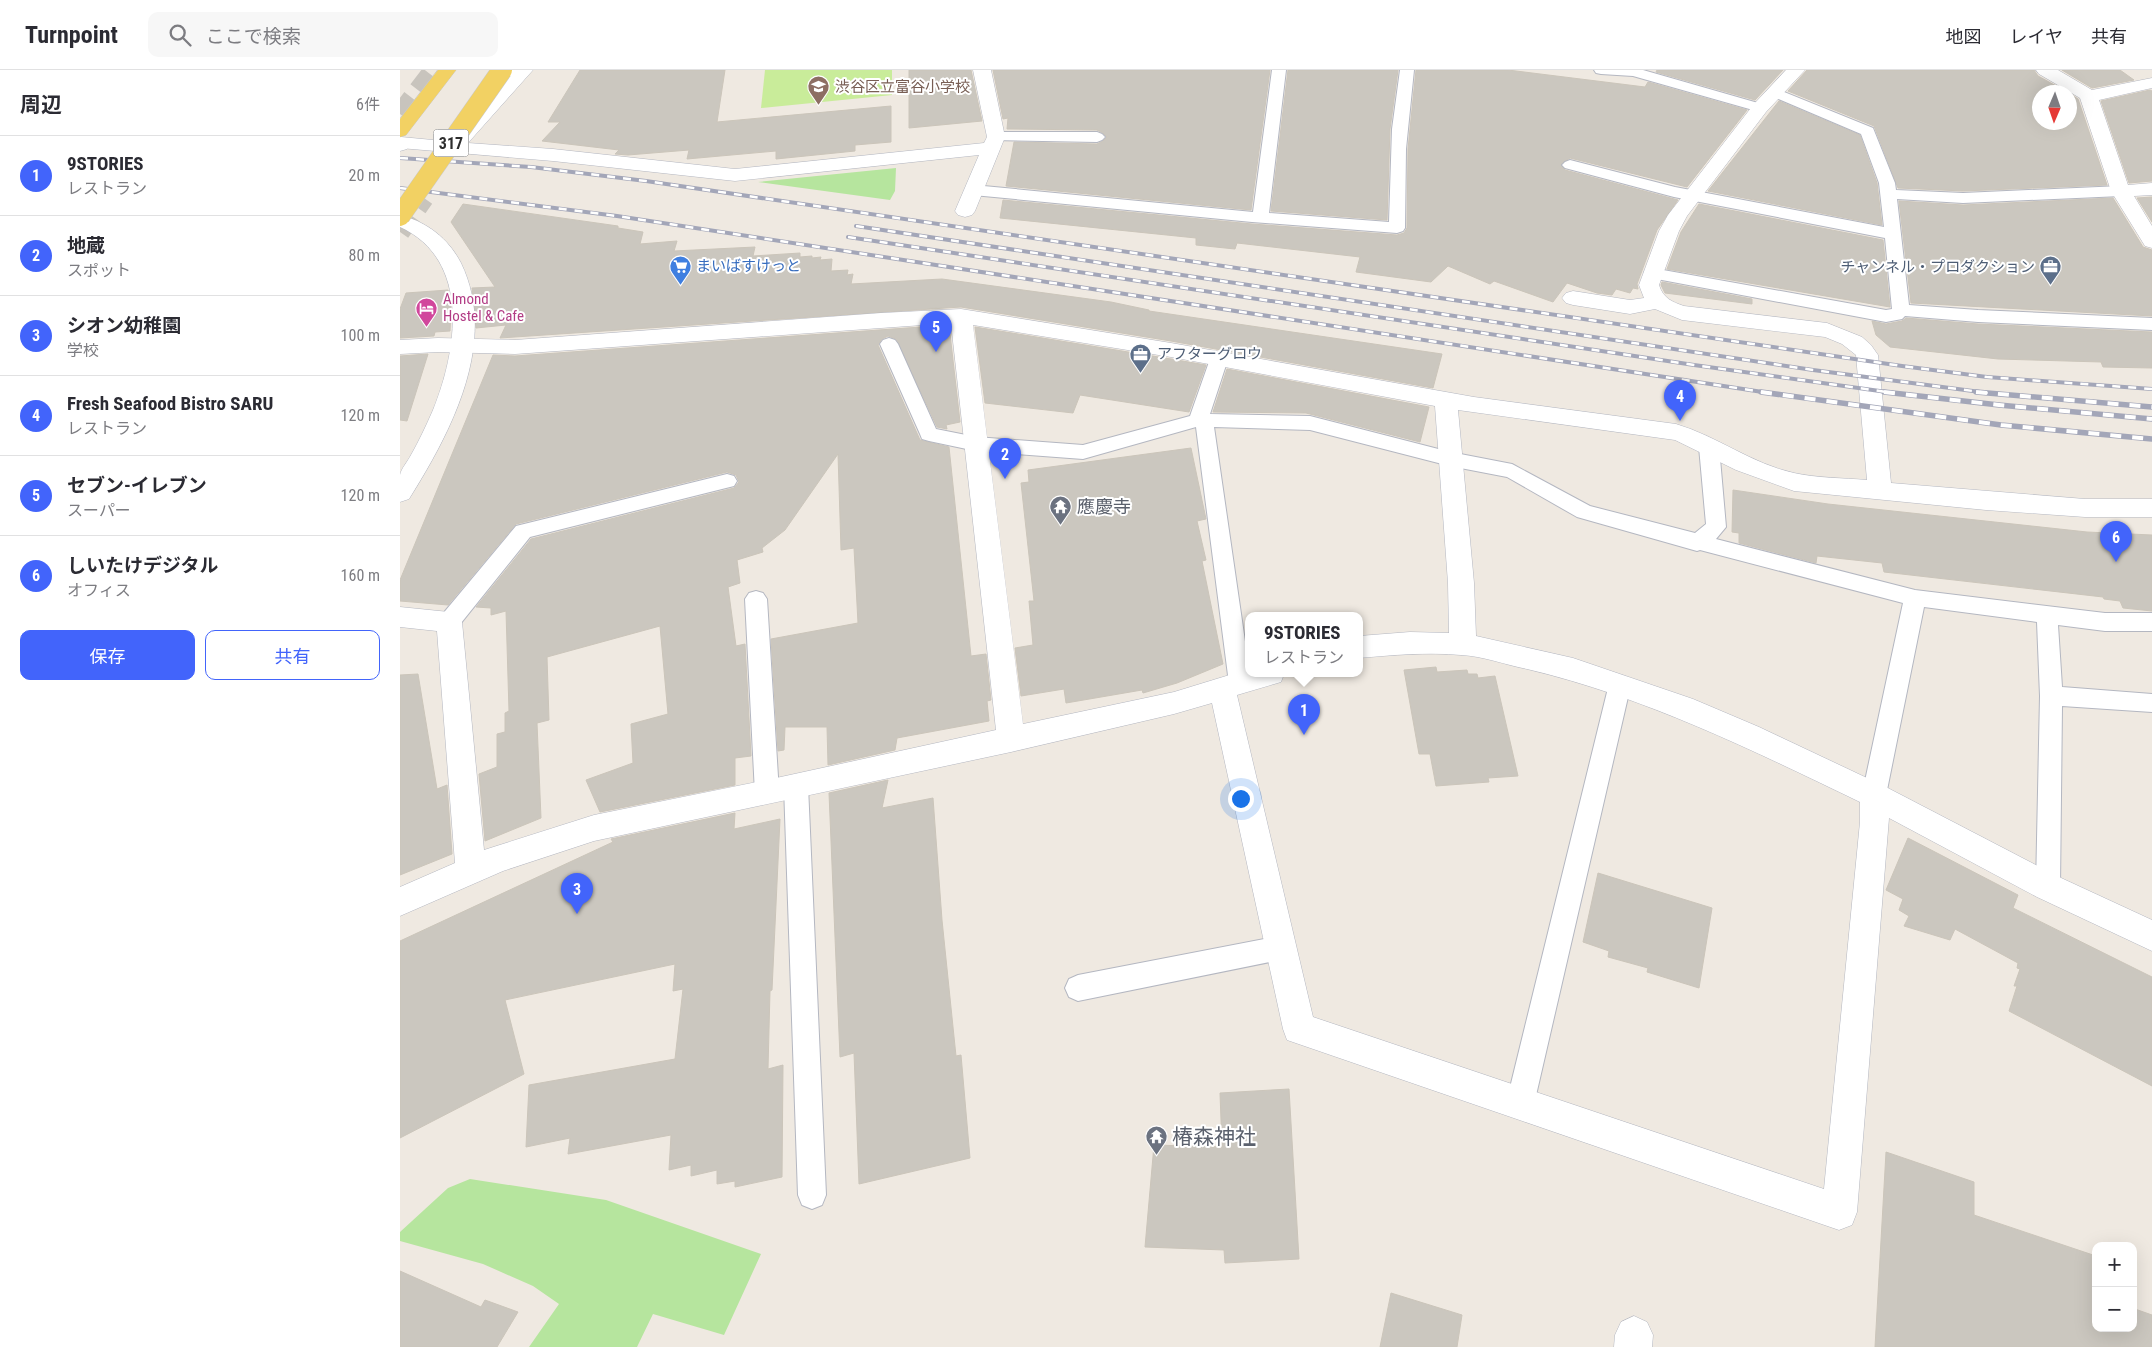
<!DOCTYPE html>
<html lang="ja">
<meta charset="utf-8">
<style>
:root{--surface:#fff;--page:#f7f7f7;--text:#2b2b33;--muted:#7c7c81;--line:#e1e1e2;--accent:#4264fb}
body{margin:0;font-family:"Roboto Condensed","Noto Sans JP",sans-serif;background:var(--page);color:var(--text)}
.controls{position:absolute;right:15px;bottom:15px;display:grid;overflow:hidden;border-radius:10px;box-shadow:0 5px 20px #0002}
.controls button{width:45px;height:45px;display:grid;place-items:center;padding:0;border:0;border-bottom:1px solid var(--line);background:var(--surface);color:var(--text);font:25px sans-serif}
.compass{position:absolute;left:1632px;top:15px;width:45px;height:45px;border-radius:50%;background:var(--surface);box-shadow:0 5px 20px #0002;rotate:182deg}
.you{position:absolute;left:840px;top:728px;width:18px;height:18px;margin:-12px;border:4px solid #fff;border-radius:50%;background:#1a73e8;box-shadow:0 0 0 8px #1a73e833}
.badge{display:grid;place-items:center;width:32px;height:32px;border-radius:50%;background:var(--accent);color:#fff;font-size:16px;font-weight:700}
.pin{position:absolute;translate:-50% -41px;filter:drop-shadow(0 1px 2px #0008)}
.pin::after{content:'';position:absolute;top:26px;width:18px;height:15px;background:inherit;clip-path:polygon(0 0,100% 0,50% 100%)}
.popup{position:absolute;left:845px;top:542px;width:118px;height:65px;box-sizing:border-box;display:grid;place-content:center;border-radius:10px;background:var(--surface);filter:drop-shadow(0 1px 4px #0005);font-size:16px;white-space:nowrap;color:var(--muted)}
.popup b{font-size:19px;color:var(--text)}
.popup::after{content:'';position:absolute;left:50%;top:100%;margin-left:-10px;border:10px solid transparent;border-top-color:var(--surface)}
.list{margin:0;padding:0;list-style:none}
h2{display:flex;justify-content:space-between;align-items:center;height:65px;margin:0;padding:0 20px;font-size:21px}
h2 small{font-size:16px;font-weight:400;color:var(--muted)}
.list li{display:grid;grid-template-columns:32px 1fr auto;gap:15px;align-items:center;box-sizing:border-box;height:80px;padding:0 20px;border-top:1px solid var(--line)}
.list b{display:block;font-size:19px;white-space:nowrap}
.list p{margin:0;font-size:16px;white-space:nowrap;color:var(--muted)}
.list em{font-size:16px;font-style:normal;color:var(--muted)}
.actions{display:flex;gap:10px;padding:15px 20px}
.actions a{flex:1;padding:11px 0;border:1px solid var(--accent);border-radius:10px;text-align:center;font-size:18px;color:var(--accent)}
.actions .main{background:var(--accent);color:#fff}
.icon{flex:none;width:28px;height:28px;fill:none;stroke:currentColor;stroke-width:2;stroke-linecap:round;stroke-linejoin:round}
.map{position:relative;flex:none;width:1752px;height:1277px;overflow:hidden}
header{display:flex;align-items:center;gap:30px;box-sizing:border-box;height:70px;padding:0 25px;background:var(--surface);border-bottom:1px solid var(--line)}
header strong{font-size:24px}
nav{display:flex;gap:28px;margin-inline-start:auto;font-size:18px}
.search{width:350px;height:45px;background:var(--page);display:flex;align-items:center;gap:12px;box-sizing:border-box;padding:0 18px;border-radius:10px;color:var(--muted);font-size:19px}
main{display:flex}
aside{flex:1;background:var(--surface)}
.map>svg:first-child{display:block}
.green{fill:#b6e59e}
.pitch{fill:#c9ec9a}
.building{fill:#cbc7bf;stroke:#cbc5ba}
.lines{fill:none;stroke-linecap:round;stroke-linejoin:round}
.highway-tunnel{stroke:#c8c4bd;stroke-width:20;stroke-dasharray:20 10;stroke-linecap:butt}
.lane-casing{stroke:#b4b7c1;stroke-width:2}
.street-casing{stroke:#b4b7c1;stroke-width:1}
.secondary-casing{stroke:#b4b7c1;stroke-width:1}
.primary-casing{stroke:#c9c9c9;stroke-width:1}
.lane{fill:#fff;fill-rule:evenodd}
.street{fill:#fff;fill-rule:evenodd}
.secondary{fill:#fff;fill-rule:evenodd}
.primary{fill:#f2d163;fill-rule:evenodd}
.rail-far1-casing{stroke:#a3a6b8;stroke-width:4}
.rail-casing{stroke:#a3a6b8;stroke-width:5.5}
.rail-far1{stroke:#fff;stroke-width:2.5;stroke-dasharray:8;stroke-linecap:butt}
.rail{stroke:#fff;stroke-width:4;stroke-dasharray:11;stroke-linecap:butt}
.primary-bridge-casing{stroke:#c9c9c9;stroke-width:21;stroke-linecap:butt}
.primary-bridge{stroke:#f2d163;stroke-width:20}
.labels{text-anchor:middle;stroke-width:4;stroke-linejoin:round;paint-order:stroke}
.far-education-label{font-size:15px;fill:#785e54;stroke:#fff;text-anchor:start}
.far-shop-label{font-size:15px;fill:#366cbe;stroke:#fff;text-anchor:start}
.far-service-label{font-size:15px;fill:#4e5e75;stroke:#fff;text-anchor:end}
.far-hotel-label{font-size:15px;fill:#b23c85;stroke:#fff;text-anchor:start}
.shield{fill:#fff;stroke:#6d6d6d;stroke-width:1}
.shield-label{font-size:16px;font-weight:bold;fill:#2e2e2e}
.worship-label{font-size:18px;fill:#5b616d;stroke:#fff;text-anchor:start}
.near-worship-label{font-size:21px;fill:#5b616d;stroke:#fff;text-anchor:start}
</style>
<header>
<strong>Turnpoint</strong>
<div class="search"><svg class="icon" aria-label="search" viewBox="0 0 24 24"><circle cx="10" cy="10" r="6"/><path d="M15 15l6 6"/></svg>ここで検索</div>
<nav><a>地図</a><a>レイヤ</a><a>共有</a></nav>
</header>
<main>
<aside>
<h2>周辺<small>6件</small></h2>
<ul class="list">
<li><span class="badge">1</span><div><b>9STORIES</b><p>レストラン</p></div><em>20 m</em></li>
<li><span class="badge">2</span><div><b>地蔵</b><p>スポット</p></div><em>80 m</em></li>
<li><span class="badge">3</span><div><b>シオン幼稚園</b><p>学校</p></div><em>100 m</em></li>
<li><span class="badge">4</span><div><b>Fresh Seafood Bistro SARU</b><p>レストラン</p></div><em>120 m</em></li>
<li><span class="badge">5</span><div><b>セブン-イレブン</b><p>スーパー</p></div><em>120 m</em></li>
<li><span class="badge">6</span><div><b>しいたけデジタル</b><p>オフィス</p></div><em>160 m</em></li>
</ul>
<div class="actions"><a class="main">保存</a><a>共有</a></div>
</aside>
<div class="map">
<svg width="1752" height="1277" viewBox="0 0 1752 1277">
<rect width="100%" height="100%" fill="#efe9e1"/>
<path class="green" d="M496,98L495,121L490,130L358,112Z
M70,1109L206,1130L361,1184L324,1265L253,1244L237,1277H129L159,1234L133,1216L83,1194L0,1171V1162L48,1118Z"/>
<path class="pitch" d="M365,0H492V25L361,38Z"/>
<path class="building" d="M180,0H325L317,52L491,36V72L455,75V81L376,89V81L287,89L289,80L228,85L215,84L219,80L142,71L160,52H148Z
M509,0H571L582,51L509,58Z
M593,0H870L851,140L606,116L614,72L697,74L703,71L707,67L703,63L697,60L607,59L608,48L603,49Z
M888,0H998L990,59L987,150L871,141Z
M1016,0H1108L1245,17L1248,12L1347,40L1287,117L1170,88L1161,94L1165,100L1278,130L1257,160L1237,214L1238,219L1233,218L1230,223L1216,219L1212,225L1197,223L1167,213L1153,232L1094,211L1090,214L1048,196L1031,212L956,202L960,187L837,173L835,179L796,175V168L600,148L603,130L852,154L997,165L1004,163L1007,158L1008,79Z
M1257,0H1383L1355,30L1256,2Z
M1407,0H1634L1638,6L1667,22H1640V52H1670V24L1678,29L1707,115L1563,121L1498,118L1474,56L1388,21Z
M1662,0H1720L1734,10L1692,18Z
M1750,20L1752,21V111L1729,113L1701,31Z
M1379,31L1460,65L1477,113L1482,155L1308,121Z
M1752,127V152L1737,128Z
M1713,128L1743,177L1752,180V246L1511,233L1499,131L1563,135Z
M63,134L218,156V158L243,162L240,174L277,171L274,181L355,177L353,186L400,183V187L412,186V188L421,187L420,190L432,189L431,201L448,200L447,205L453,204L451,214L542,209L711,232L749,240V241L1042,284L1033,318L771,271L561,237L100,268L106,255L76,258L72,218L95,217L51,152Z
M1299,134L1483,170L1490,237L1267,199L1281,162Z
M1262,212L1352,229V234L1265,223L1261,215Z
M48,220L51,239L50,261L35,262L34,266L0,268V239L6,223Z
M1506,248L1578,254L1752,262V298L1703,297L1701,292L1598,289L1490,277L1476,265L1472,251L1486,254L1502,251Z
M549,255L560,352L546,355L547,359L537,357L496,269L488,266L482,269L478,275L520,370L549,377L571,586L586,584L591,630L587,631L589,651L497,668L495,680L428,695L427,657H385L384,680L378,681L371,569L458,553L454,478L441,480L438,384L385,460L362,478L363,482L337,490L340,513L328,517L336,576L345,574L351,686L335,688V715L200,742L186,710L233,693L231,654L268,644L260,556L147,587L149,650L137,653L141,748L85,771L79,704L97,697V664L105,662V643L109,641L106,541L91,545V538L76,537L131,469L334,418L339,412L336,405L327,402L116,454L48,535L0,531V510L93,285L115,286Z
M575,257L771,289L806,295L789,342L680,325L673,343L585,333Z
M28,284L7,351L0,350V286Z
M827,299L1029,337L1020,372L906,343L813,342Z
M791,378L806,449L797,451L806,490L802,491L823,594L777,613L743,623L742,620L666,633L664,619L621,626L615,578L633,575L629,531H634L621,413L629,412L628,400Z
M1333,420L1428,434L1687,462L1752,465V541L1723,538L1720,531L1704,529L1703,527L1484,502L1482,493L1417,486L1416,493L1339,473V463L1332,462Z
M1036,597L1037,602L1067,600L1068,604H1077L1078,608L1095,606L1118,706L1088,708L1089,712L1036,716L1030,684H1019L1004,600Z
M18,604L37,719L47,715L52,784L0,805V605Z
M488,710L482,738L533,728L542,850L556,986L561,985L570,1088L459,1114L454,983L440,987L429,723Z
M335,743L334,759L380,749L372,920L370,921L368,999L383,995L382,1107L335,1117V1111L317,1114V1100L291,1106V1095L269,1100L271,1065L168,1084L170,1068L126,1077L129,1015L275,989L283,919L273,921L275,894L105,930L124,1004L0,1068V871L213,772L211,769Z
M1508,768L1618,825L1613,838L1752,907V1016L1609,941L1617,916H1614L1620,899L1617,898L1618,893L1555,859L1550,870L1504,856L1509,846L1499,840L1503,829L1486,820Z
M1198,803L1312,838L1299,918L1247,902L1248,898L1208,887L1209,881L1183,872Z
M889,1019L899,1189L825,1193L824,1180L745,1177L754,1075L822,1077L820,1023Z
M1486,1082L1574,1112V1145L1696,1186V1258H1733L1734,1211L1735,1239L1752,1245V1277H1475Z
M0,1201L81,1237L85,1230L118,1242L97,1277H0Z
M991,1223L1062,1245L1057,1277H980Z"/>
<g class="lines">
<path class="highway-tunnel" d="M0,44L34,0
M0,162L24,128"/>
<defs>
<path id="lane" d="M872,0H886L869,143L989,152L992,59L1000,0H1014L1006,79L1005,158L1003,161L997,163L852,152L573,125L567,123L565,120L567,117L573,115L853,142Z
M1194,0H1243L1365,35L1367,38L1365,41L1360,42L1233,6L1201,4L1196,3Z
M1374,18L1473,58L1495,113L1496,120L1563,123L1721,116L1727,118L1729,121L1727,124L1721,126L1563,133L1497,129L1509,235L1578,240L1752,248V260L1578,252L1505,246L1502,249L1486,252L1246,207L1244,203L1246,199L1252,198L1486,240L1492,239L1485,168L1274,127L1165,98L1162,95L1165,92L1170,90L1275,117L1484,157L1479,113L1461,64L1369,25L1367,22L1369,19Z
M596,62H697L702,64L705,67L702,70L697,72L591,70L588,67L591,64Z
M489,268L495,270L498,274L536,359L576,367L683,375L790,346L810,289L813,285L819,283L825,285L828,289L810,344L910,346L1050,382L1112,394L1190,436L1295,463L1306,454L1299,377L1302,372L1309,370L1316,372L1319,377L1326,457L1316,469L1515,520L1705,543H1752V561H1705L1658,555L1662,617L1752,624V642L1662,636L1660,817L1657,825L1648,828L1639,825L1636,817L1640,626L1637,552L1524,537L1486,725L1482,732L1474,735L1466,732L1462,725L1503,533L1300,480L1297,481L1177,447L1107,407L1050,396L910,360L814,357L851,613L848,619L840,622L832,619L829,613L796,357L683,389L576,381L529,371L522,369L520,364L480,274L483,270Z
M327,404L334,406L337,411L334,416L130,467L57,558L49,561L41,558L38,552L41,546L116,456Z
M356,521L363,523L367,529L379,723L375,730L367,733L359,730L355,723L345,529L349,523Z
M1220,605L1228,608L1231,614L1134,1034L1130,1044L1120,1048L1110,1044L1106,1034L1209,614L1212,608Z
M396,706L404,709L408,716L426,1125L422,1135L412,1139L402,1135L398,1125L384,716L388,709Z
M880,866L889,869L893,878L889,887L880,890L678,931L669,927L665,918L669,909L678,905Z"/>
<path id="street" d="M112,0H133L68,73L153,79L335,99L584,73L587,67L573,0H591L605,67L575,141L572,145L565,147L558,145L555,141L579,85L335,111L153,91L0,78L1,67L54,72L52,69L54,65Z
M1386,0H1405L1366,42L1287,146L1279,161L1259,215C1263,228 1272,232 1284,236L1427,253L1462,267L1471,275L1478,285L1491,413L1685,429H1752V447H1685L1586,440L1394,421L1336,400L1275,370L1058,340L1074,513L1076,566L1173,588L1293,629L1359,657L1484,716L1659,807L1752,850V881L1637,827L1489,748L1457,1142L1452,1155L1439,1160L887,970L883,959L812,633L774,644L611,682L194,771L103,801L0,846V817L55,793L37,561L0,557V537L49,542L58,545L62,552L84,780L194,745L367,710L596,660L551,253L115,284L38,282L0,284V270L38,268L115,270L481,243L561,239L771,273L1074,327L1276,354C1317,366 1352,394 1394,403C1417,408 1443,408 1467,410L1456,285L1442,274L1425,267L1282,250L1255,239L1230,244L1173,235L1166,233L1162,228L1166,223L1173,221L1230,230L1244,228L1239,215L1259,161L1268,145L1354,34ZM573,255L771,287L1035,336L1048,513L1049,563L1010,562L959,566V588C993,585 1027,582 1061,585C1083,586 1106,595 1127,599C1245,627 1352,680 1460,732V752L1424,1119L913,947L837,625L881,612L884,604H849V599L774,622L623,654Z
M1636,0H1658L1692,20L1752,8V18L1699,30L1728,115L1752,113V125L1734,126L1752,156V178L1745,176L1711,121L1680,28L1639,4Z
M1234,1246L1247,1252L1253,1265L1252,1277H1214L1215,1265L1221,1252Z"/>
<path id="secondary" d="M0,67L7,69L9,73L7,79L0,81Z
M0,145C27,152 48,168 61,193C99,272 51,362 9,429L0,432C0,423 0,413 0,405C1,399 8,391 11,385C19,371 26,356 33,340C57,281 72,190 0,157Z"/>
<path id="primary" d="M38,0H56L6,65L0,67V49Z"/>
</defs>
<use href="#lane" class="lane-casing"/>
<use href="#street" class="street-casing"/>
<use href="#secondary" class="secondary-casing"/>
<use href="#primary" class="primary-casing"/>
<use href="#lane" class="lane"/>
<use href="#street" class="street"/>
<use href="#secondary" class="secondary"/>
<use href="#primary" class="primary"/>
<defs>
<path id="rail-far1" d="M0,88L131,97L246,111L1502,296L1587,307L1752,319
M0,118L217,146L1369,323
M456,156L1413,300L1588,323
M448,167L1294,295L1494,323"/>
<path id="rail" d="M1361,322L1601,355L1752,369
M1484,322L1599,335L1752,349
M1576,322L1752,337"/>
</defs>
<use href="#rail-far1" class="rail-far1-casing"/>
<use href="#rail" class="rail-casing"/>
<use href="#rail-far1" class="rail-far1"/>
<use href="#rail" class="rail"/>
<defs>
<path id="primary-bridge" d="M0,146L102,0"/>
</defs>
<use href="#primary-bridge" class="primary-bridge-casing"/>
<use href="#primary-bridge" class="primary-bridge"/>
</g>
<defs>
<symbol id="school-pin" viewBox="-11 -11 22 30"><path d="M0 17L-7.5 6A9.5 9.5 0 1 1 7.5 6Z" fill="#8d6e63" stroke="#fff"/><path d="M0-5L7-2L0 1L-7-2ZM-4 1L0 2.5L4 1V4Q0 6-4 4Z" fill="#fff"/></symbol>
<symbol id="supermarket-pin" viewBox="-11 -11 22 30"><path d="M0 17L-7.5 6A9.5 9.5 0 1 1 7.5 6Z" fill="#3f7fe0" stroke="#fff"/><path d="M-6-5.5h2.5l.6 2H6L4.5 2H-2.5L-4.4-4H-6ZM-1.5 3.2a1.3 1.3 0 1 0 .1 0ZM3 3.2a1.3 1.3 0 1 0 .1 0Z" fill="#fff"/></symbol>
<symbol id="office-pin" viewBox="-11 -11 22 30"><path d="M0 17L-7.5 6A9.5 9.5 0 1 1 7.5 6Z" fill="#5c6f8a" stroke="#fff"/><path d="M-6-3h4V-5.5h4V-3h4V5H-6ZM-1-4.5V-3h2v-1.5ZM-6 0V1H6V0Z" fill="#fff"/></symbol>
<symbol id="hotel-pin" viewBox="-11 -11 22 30"><path d="M0 17L-7.5 6A9.5 9.5 0 1 1 7.5 6Z" fill="#d1479c" stroke="#fff"/><path d="M-6-4.5h1.5V1H6V5H4.5V3h-9V5H-6ZM-4 0a1.8 1.8 0 1 1 3.6 0ZM.5 0V-2.5h3Q6-2.5 6 0Z" fill="#fff"/></symbol>
<symbol id="temple-pin" viewBox="-11 -11 22 30"><path d="M0 17L-7.5 6A9.5 9.5 0 1 1 7.5 6Z" fill="#6b7280" stroke="#fff"/><path d="M0-6L5-2H3V0L6.5 2.5H4V6H1.5V3h-3V6H-4V2.5H-6.5L-3 0V-2H-5Z" fill="#fff"/></symbol>
</defs>
<g fill-rule="evenodd">
<use href="#school-pin" x="406" y="4" width="25" height="34"/>
<use href="#supermarket-pin" x="268" y="184" width="25" height="34"/>
<use href="#office-pin" x="1638" y="184" width="25" height="34"/>
<use href="#hotel-pin" x="14" y="226" width="25" height="34"/>
<use href="#office-pin" x="728" y="272" width="25" height="34"/>
<use href="#temple-pin" x="648" y="424" width="25" height="34"/>
<use href="#temple-pin" x="744" y="1054" width="25" height="34"/>
</g>
<g class="labels">
<g class="far-education-label">
<text x="435" y="22">渋谷区立富谷小学校</text>
</g>
<g class="far-shop-label">
<text x="296" y="201">まいばすけっと</text>
</g>
<g class="far-service-label">
<text x="1635" y="202">チャンネル・プロダクション</text>
<text x="757" y="289" text-anchor="start">アフターグロウ</text>
</g>
<g class="far-hotel-label">
<text x="43" y="234">Almond<tspan x="43" dy="17">Hostel &amp; Cafe</tspan></text>
</g>
<rect class="shield" x="33.5" y="59.5" width="35" height="27" rx="4"/>
<g class="shield-label">
<text x="51" y="79">317</text>
</g>
<g class="worship-label">
<text x="677" y="443">應慶寺</text>
</g>
<g class="near-worship-label">
<text x="772" y="1074">椿森神社</text>
</g>
</g>
</svg>
<div class="controls">
<button>+</button>
<button>−</button>
</div>
<svg class="compass" viewBox="-18 -18 36 36"><path d="M0-13l5 13h-10z" fill="#e53935"/><path d="M0 13l5-13h-10z" fill="#7c7c81"/></svg>
<div class="you"></div>
<div class="pin badge" style="left:904px;top:665px">1</div>
<div class="popup"><b>9STORIES</b>レストラン</div>
<div class="pin badge" style="left:605px;top:409px">2</div>
<div class="pin badge" style="left:177px;top:844px">3</div>
<div class="pin badge" style="left:1280px;top:351px">4</div>
<div class="pin badge" style="left:536px;top:282px">5</div>
<div class="pin badge" style="left:1716px;top:492px">6</div>
</div>
</main>
